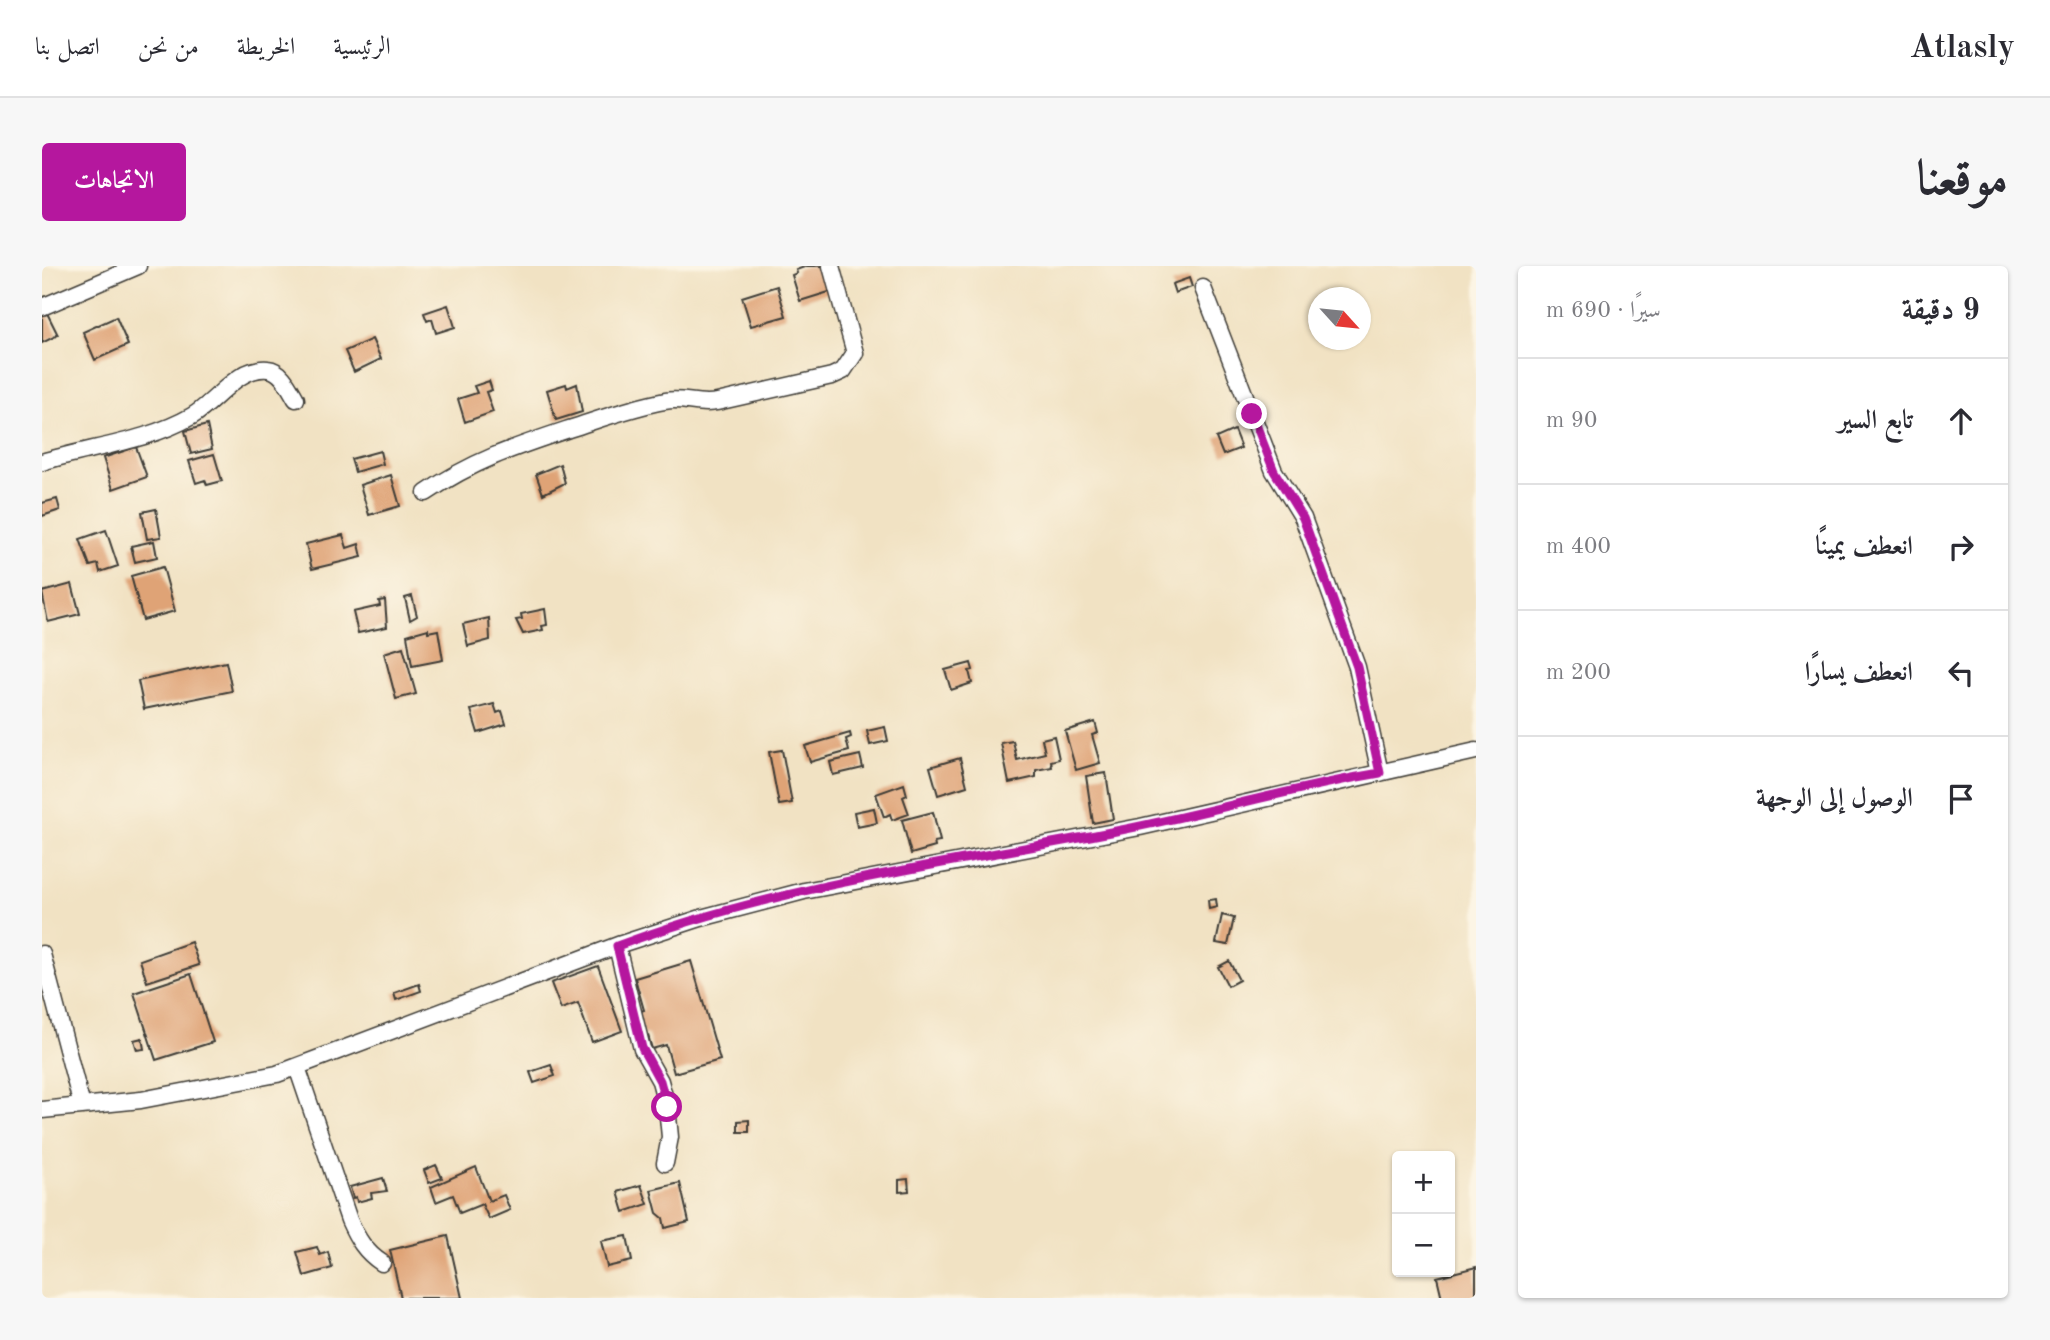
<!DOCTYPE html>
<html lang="ar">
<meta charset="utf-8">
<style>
:root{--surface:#fff;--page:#f7f7f7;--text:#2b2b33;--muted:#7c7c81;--line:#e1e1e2;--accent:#b5179e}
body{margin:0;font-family:"Old Standard TT",Amiri,serif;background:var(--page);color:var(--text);direction:rtl}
.controls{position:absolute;right:21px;bottom:21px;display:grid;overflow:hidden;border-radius:7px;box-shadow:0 2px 5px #0004}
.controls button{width:63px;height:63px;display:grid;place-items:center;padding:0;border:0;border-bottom:2px solid var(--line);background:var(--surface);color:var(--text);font:35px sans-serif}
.compass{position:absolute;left:1266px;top:21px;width:63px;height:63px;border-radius:50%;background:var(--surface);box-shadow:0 2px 5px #0004;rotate:117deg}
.stop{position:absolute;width:21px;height:21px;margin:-16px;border:5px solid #b5179e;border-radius:50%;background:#fff}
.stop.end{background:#b5179e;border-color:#fff;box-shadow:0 2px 7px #0008}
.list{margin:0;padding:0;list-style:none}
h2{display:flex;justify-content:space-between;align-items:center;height:91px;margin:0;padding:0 28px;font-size:30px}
h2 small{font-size:23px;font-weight:400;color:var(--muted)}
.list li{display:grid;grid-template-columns:46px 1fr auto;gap:21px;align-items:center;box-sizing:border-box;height:126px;padding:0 28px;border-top:2px solid var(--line)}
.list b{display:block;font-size:26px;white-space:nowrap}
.list em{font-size:23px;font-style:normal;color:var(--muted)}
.icon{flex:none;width:38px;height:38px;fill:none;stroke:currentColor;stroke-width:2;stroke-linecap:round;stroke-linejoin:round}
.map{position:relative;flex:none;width:1434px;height:1032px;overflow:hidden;direction:ltr;border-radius:7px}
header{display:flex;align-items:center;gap:42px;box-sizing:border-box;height:98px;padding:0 35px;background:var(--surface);border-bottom:2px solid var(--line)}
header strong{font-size:33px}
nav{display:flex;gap:38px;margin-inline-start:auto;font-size:24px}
.intro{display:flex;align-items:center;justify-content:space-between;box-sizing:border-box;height:168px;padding:0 42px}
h1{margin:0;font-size:49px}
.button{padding:18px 32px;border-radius:7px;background:var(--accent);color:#fff;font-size:24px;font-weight:700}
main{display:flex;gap:42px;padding:0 42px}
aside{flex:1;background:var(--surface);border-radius:7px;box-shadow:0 2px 5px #0004}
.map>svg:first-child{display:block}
.building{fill:#dfa376}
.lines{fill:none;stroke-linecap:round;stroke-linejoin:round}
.minor-casing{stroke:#3c3a35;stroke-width:19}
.minor{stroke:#fff;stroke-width:16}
.route{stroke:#b5179e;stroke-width:9}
</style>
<header>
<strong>Atlasly</strong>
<nav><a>الرئيسية</a><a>الخريطة</a><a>من نحن</a><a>اتصل بنا</a></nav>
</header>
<div class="intro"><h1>موقعنا</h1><a class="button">الاتجاهات</a></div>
<main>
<aside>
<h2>9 دقيقة<small>سيرًا · 690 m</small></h2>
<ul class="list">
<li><svg class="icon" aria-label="ahead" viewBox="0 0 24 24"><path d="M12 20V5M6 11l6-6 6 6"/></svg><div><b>تابع السير</b></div><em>90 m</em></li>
<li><svg class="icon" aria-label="right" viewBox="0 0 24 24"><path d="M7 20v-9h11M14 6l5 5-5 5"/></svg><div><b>انعطف يمينًا</b></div><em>400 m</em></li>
<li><svg class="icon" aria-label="left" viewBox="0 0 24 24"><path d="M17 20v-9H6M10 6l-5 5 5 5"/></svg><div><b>انعطف يسارًا</b></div><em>200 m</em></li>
<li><svg class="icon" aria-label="arrive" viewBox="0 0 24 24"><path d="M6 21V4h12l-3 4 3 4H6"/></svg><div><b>الوصول إلى الوجهة</b></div></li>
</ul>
</aside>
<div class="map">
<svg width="1434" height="1032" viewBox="0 0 1434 1032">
<rect width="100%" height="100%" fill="#fcf5e5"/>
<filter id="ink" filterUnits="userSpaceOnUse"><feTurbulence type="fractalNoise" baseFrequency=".0143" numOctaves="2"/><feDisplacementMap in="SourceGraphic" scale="14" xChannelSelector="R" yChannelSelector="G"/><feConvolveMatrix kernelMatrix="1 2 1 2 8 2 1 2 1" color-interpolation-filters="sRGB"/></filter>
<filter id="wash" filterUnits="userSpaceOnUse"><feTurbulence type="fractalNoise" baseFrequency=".00686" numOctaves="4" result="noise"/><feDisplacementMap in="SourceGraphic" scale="28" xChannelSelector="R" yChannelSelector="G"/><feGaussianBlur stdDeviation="1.57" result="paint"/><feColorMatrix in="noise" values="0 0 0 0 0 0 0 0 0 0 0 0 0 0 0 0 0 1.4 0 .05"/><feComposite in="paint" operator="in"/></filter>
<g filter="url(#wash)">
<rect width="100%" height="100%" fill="#f1e2c3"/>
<g id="blocks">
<path class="building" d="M765,0H782L790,25L758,35L750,9L755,7L754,4Z
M1147,12L1150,21L1133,27L1130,18Z
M735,20L744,50L709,60L700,31Z
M406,39L413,61L394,67L390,53L385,55L382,47Z
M5,47L16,69L0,77V49Z
M74,51L86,79L53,94L41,66Z
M330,73L339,93L312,106L303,85Z
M447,115L450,124L444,126L451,146L423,156L416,133L435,127L432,120Z
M524,118L525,122L535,118L540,146L514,154L505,124Z
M165,159L170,183L149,188L143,165Z
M1192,164L1199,182L1181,189L1174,172Z
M94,181L105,211L71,223L61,192Z
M338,185L341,198L313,206L309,193Z
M172,188L180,215L165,219L163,214L154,217L147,195Z
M518,198L523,217L501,228L494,208Z
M349,209L358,240L327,249L318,219Z
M15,233L18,244L0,250V237Z
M114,243L119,271L105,273L100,246Z
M64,264L76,300L58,306L56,298L48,300L38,273Z
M301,269L305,282L317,278L320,291L270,303L264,278Z
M112,275L115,291L93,296L89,280Z
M121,301L133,345L101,354L89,310Z
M30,318L38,348L6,356L0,326Z
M370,330L375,350L368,354L363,332Z
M343,334L345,361L316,367L311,346L338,340L337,335Z
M503,343L505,359L500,360L501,364L481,368L474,354L480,353L479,348Z
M447,352L448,374L426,380L421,358Z
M386,363V366L396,364L401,394L370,400L365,369Z
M361,381L374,428L354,433L342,387Z
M184,396L190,425L102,443L96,415Z
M929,397L931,404L927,405L930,417L909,424L903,404Z
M452,438L455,447L460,445L464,458L436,467L429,444Z
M1053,456L1056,467L1050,469L1058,497L1034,504L1023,465Z
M843,461L846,475L828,479L825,465Z
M808,467L809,471L804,473L807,485L768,496L763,480Z
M1012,470L1017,493L1009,495L1010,501L994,504V511L967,517L959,477L971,475L975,494L1003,487L1000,473Z
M740,484L750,537L737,539L727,486Z
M818,489L821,502L791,509L788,496Z
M918,492L925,520L896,529L888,501Z
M1064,507L1071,553L1051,557L1044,510Z
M862,518L865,529L861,531L867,548L850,554L848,548L842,551L834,528Z
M832,542L835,557L815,561L812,546Z
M891,546L898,575L892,576L893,581L869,588L860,554Z
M1174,633L1175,641L1167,643L1166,634Z
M1180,649L1192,652L1186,679L1174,677Z
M149,676L157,699L105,716L98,694Z
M649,695L678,794L632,807L624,779L610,783L606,769L601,768L595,746L602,744L593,712Z
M1187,695L1197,714L1186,720L1176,701Z
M556,700L580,765L550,776L536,737L519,743L509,717Z
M149,708L171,776L114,794L92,727Z
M377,718L379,725L354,734L352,727Z
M100,772L102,783L95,784L92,774Z
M509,799L513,810L492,817L488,806Z
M707,854V866H696V855Z
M394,899L400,912L387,917L382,904Z
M434,901L447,935L462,929L468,944L447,953L440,938L418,947L411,929L394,936L389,921Z
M341,912L345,925L329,927L330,932L315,936L314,931L311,932L308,921Z
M866,913L867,925L857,926V914Z
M638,917L647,956L623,962L621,952L615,947L609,924Z
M599,919L606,938L582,946L576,926Z
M406,970L420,1032H359L348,984Z
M585,970L590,995L565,1001L559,975Z
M275,981L278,989L286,986L290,1002L262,1010L255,986Z
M1434,1001V1032H1400L1395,1011Z"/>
</g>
</g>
<g filter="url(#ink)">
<use href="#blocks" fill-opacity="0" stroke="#3c3a35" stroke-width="2"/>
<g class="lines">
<defs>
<path id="minor" d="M1161,22L1232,205L1261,252L1315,401L1338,507
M0,41L96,0
M0,196C49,181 105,176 150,150C173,137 196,100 226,103C240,104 248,123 254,133
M384,227C432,194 476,180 530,162C561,152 591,141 623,135C640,131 656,140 675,136L790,110L801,105L813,87L789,0
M575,680L600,783L618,815L625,841L628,871L623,897
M0,688L40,840
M255,801L307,954C315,972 323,986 340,997
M0,844L99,834L235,808L579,678L659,652L762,625L1098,561L1434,485"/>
</defs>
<use href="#minor" class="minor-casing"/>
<use href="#minor" class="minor"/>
</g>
</g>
<g class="lines" filter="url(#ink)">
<path class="route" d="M625,841L618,815L600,782L575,680C733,620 904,598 1069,566C1159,549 1248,522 1338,507L1315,401L1261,252L1232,205L1210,148"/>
</g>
</svg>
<div class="controls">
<button>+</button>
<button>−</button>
</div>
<svg class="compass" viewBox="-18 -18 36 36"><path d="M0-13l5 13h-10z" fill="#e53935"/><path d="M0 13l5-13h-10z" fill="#7c7c81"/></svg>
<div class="stop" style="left:625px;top:841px"></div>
<div class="stop end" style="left:1210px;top:148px"></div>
</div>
</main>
